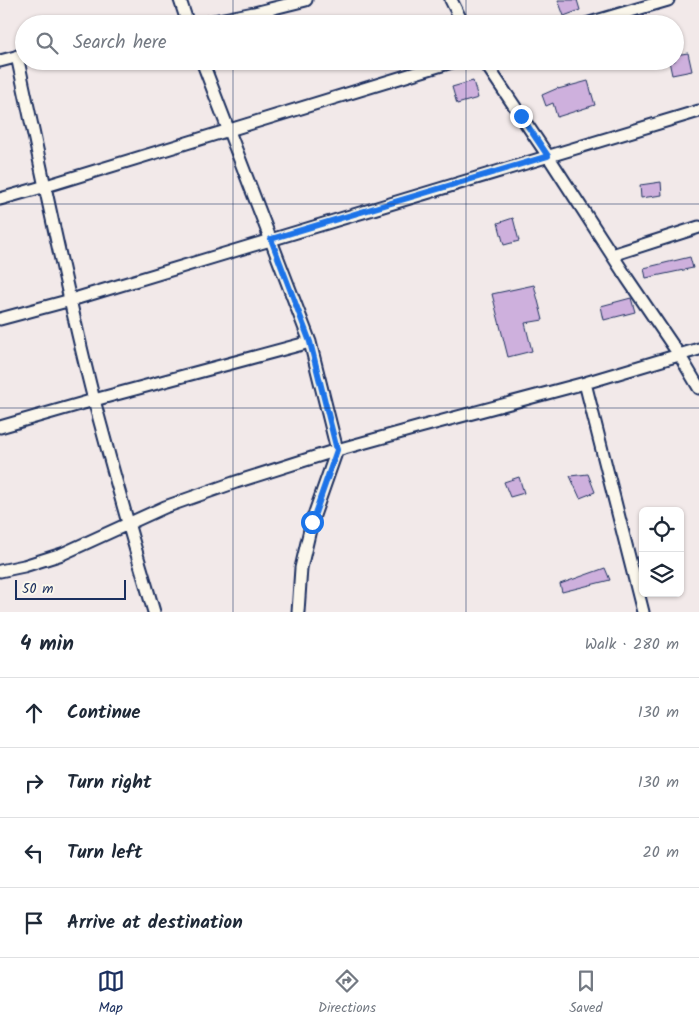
<!DOCTYPE html>
<meta charset="utf-8">
<style>
:root{--surface:#fff;--page:#f6f6f7;--text:#1f2937;--muted:#747a83;--line:#e0e1e3;--accent:#1b2f5e}
body{margin:0;font-family:Kalam,sans-serif;background:var(--page);color:var(--text)}
.controls{position:absolute;right:15px;bottom:15px;display:grid;overflow:hidden;border-radius:8px;box-shadow:0 1px 4px #0004}
.controls button{width:45px;height:45px;display:grid;place-items:center;padding:0;border:0;border-bottom:1px solid var(--line);background:var(--surface);color:var(--text);font:25px sans-serif}
.scale{position:absolute;left:15px;bottom:12px;width:111px;box-sizing:border-box;padding-left:5px;border:2px solid #1b2f5e;border-top:0;font-size:14px;line-height:18px;white-space:nowrap;color:#1b2f5e;-webkit-text-stroke:4px #fbf7ec;paint-order:stroke}
.stop{position:absolute;width:15px;height:15px;margin:-11px;border:4px solid #1a73e8;border-radius:50%;background:#fff}
.stop.end{background:#1a73e8;border-color:#fff;box-shadow:0 1px 5px #0008}
.list{margin:0;padding:0;list-style:none}
h2{display:flex;justify-content:space-between;align-items:center;height:65px;margin:0;padding:0 20px;font-size:21px}
h2 small{font-size:16px;font-weight:400;color:var(--muted)}
.list li{display:grid;grid-template-columns:32px 1fr auto;gap:15px;align-items:center;box-sizing:border-box;height:70px;padding:0 20px;border-top:1px solid var(--line)}
.list b{display:block;font-size:19px;white-space:nowrap}
.list em{font-size:16px;font-style:normal;color:var(--muted)}
.icon{flex:none;width:28px;height:28px;fill:none;stroke:currentColor;stroke-width:2;stroke-linecap:round;stroke-linejoin:round}
.map{position:relative;flex:none;width:699px;height:612px;overflow:hidden}
.search{position:absolute;background:var(--surface);box-shadow:0 1px 4px #0004;left:15px;right:15px;top:15px;height:55px;display:flex;align-items:center;gap:12px;box-sizing:border-box;padding:0 18px;border-radius:28px;color:var(--muted);font-size:19px}
.sheet{height:345px;background:var(--surface)}
nav{display:flex;justify-content:space-around;align-items:center;box-sizing:border-box;height:70px;border-top:1px solid var(--line);background:var(--surface);font-size:14px;color:var(--muted)}
nav a{display:grid;justify-items:center;gap:2px}
nav .on{color:var(--accent)}
.map>svg:first-child{display:block}
.building{fill:#ceb0dd;stroke:#1b2f5e}
.lines{fill:none;stroke-linecap:round;stroke-linejoin:round}
.minor-casing{stroke:#1b2f5e;stroke-width:15}
.minor{stroke:#fbf7ec;stroke-width:11}
.route{stroke:#1a73e8;stroke-width:6}
.grid{fill:none;stroke:#1b2f5e;stroke-width:1;stroke-opacity:0.55}
</style>
<div class="map">
<svg width="699" height="612" viewBox="0 0 699 612">
<rect width="100%" height="100%" fill="#f2e9e9"/>
<filter id="ink" filterUnits="userSpaceOnUse"><feTurbulence type="fractalNoise" baseFrequency=".02" numOctaves="2"/><feDisplacementMap in="SourceGraphic" scale="10" xChannelSelector="R" yChannelSelector="G"/><feConvolveMatrix kernelMatrix="1 2 1 2 8 2 1 2 1" color-interpolation-filters="sRGB"/></filter>
<g filter="url(#ink)">
<path class="building" d="M558,0H577L580,10L564,16Z
M644,15L646,24H634L633,18Z
M688,53L692,71L672,75L669,61H675V55Z
M473,81L478,98L457,104L452,87Z
M588,81L595,105L557,117L553,103L546,106L542,95L558,88V89Z
M661,182L662,195L641,198L640,185Z
M513,218L519,241L504,245L498,223Z
M690,257L693,268L646,278L644,268Z
M534,285L543,320L525,323L532,351L508,357L492,294Z
M631,298L635,312L604,320L601,306Z
M588,474L595,492L580,498L570,476Z
M519,477L524,493L510,497L504,482Z
M605,568L610,580L562,592L560,584Z"/>
<g class="lines">
<defs>
<path id="minor" d="M180,0L188,24
M451,0L463,24
M198,24L254,13L306,0
M586,24L668,0
M17,56C42,171 65,287 94,400C113,471 133,542 154,612
M0,61L23,55
M202,61L310,342L337,450L312,521L301,568L298,612
M484,61L548,156L627,278L680,356L699,388
M0,199L46,186L455,61
M612,255L699,227
M0,319L71,300L699,111
M585,383L643,612
M0,427L94,400L310,342
M0,571L24,566L62,554L165,507L236,482L337,450L420,427L585,383L699,349"/>
</defs>
<use href="#minor" class="minor-casing"/>
<use href="#minor" class="minor"/>
</g>
</g>
<g class="lines" filter="url(#ink)">
<path class="route" d="M312,522L337,450L310,342L271,239L548,156L521,116"/>
</g>
<path class="grid" d="M233,0V24M466,0V24M233,61V612M466,61V612M0,204H699M0,408H699"/>
</svg>
<div class="controls">
<button><svg class="icon" aria-label="locate" viewBox="0 0 24 24"><circle cx="12" cy="12" r="6"/><path d="M12 2v4M12 18v4M2 12h4M18 12h4"/></svg></button>
<button><svg class="icon" aria-label="layers" viewBox="0 0 24 24"><path d="M12 4l9 5-9 5-9-5zM3 14l9 5 9-5"/></svg></button>
</div>
<div class="scale">50 m</div>
<div class="stop" style="left:312px;top:522px"></div>
<div class="stop end" style="left:521px;top:116px"></div>
<div class="search"><svg class="icon" aria-label="search" viewBox="0 0 24 24"><circle cx="10" cy="10" r="6"/><path d="M15 15l6 6"/></svg>Search here</div>
</div>
<section class="sheet">
<h2>4 min<small>Walk · 280 m</small></h2>
<ul class="list">
<li><svg class="icon" aria-label="ahead" viewBox="0 0 24 24"><path d="M12 20V5M6 11l6-6 6 6"/></svg><div><b>Continue</b></div><em>130 m</em></li>
<li><svg class="icon" aria-label="right" viewBox="0 0 24 24"><path d="M7 20v-9h11M14 6l5 5-5 5"/></svg><div><b>Turn right</b></div><em>130 m</em></li>
<li><svg class="icon" aria-label="left" viewBox="0 0 24 24"><path d="M17 20v-9H6M10 6l-5 5 5 5"/></svg><div><b>Turn left</b></div><em>20 m</em></li>
<li><svg class="icon" aria-label="arrive" viewBox="0 0 24 24"><path d="M6 21V4h12l-3 4 3 4H6"/></svg><div><b>Arrive at destination</b></div></li>
</ul>
</section>
<nav>
<a class="on"><svg class="icon" aria-label="map" viewBox="0 0 24 24"><path d="M3 6l6-2 6 2 6-2v14l-6 2-6-2-6 2zM9 4v14M15 6v14"/></svg>Map</a>
<a><svg class="icon" aria-label="directions" viewBox="0 0 24 24"><path d="M12 3l9 9-9 9-9-9zM9 14v-3h6M13 9l2 2-2 2"/></svg>Directions</a>
<a><svg class="icon" aria-label="saved" viewBox="0 0 24 24"><path d="M7 4h10v16l-5-4-5 4z"/></svg>Saved</a>
</nav>
